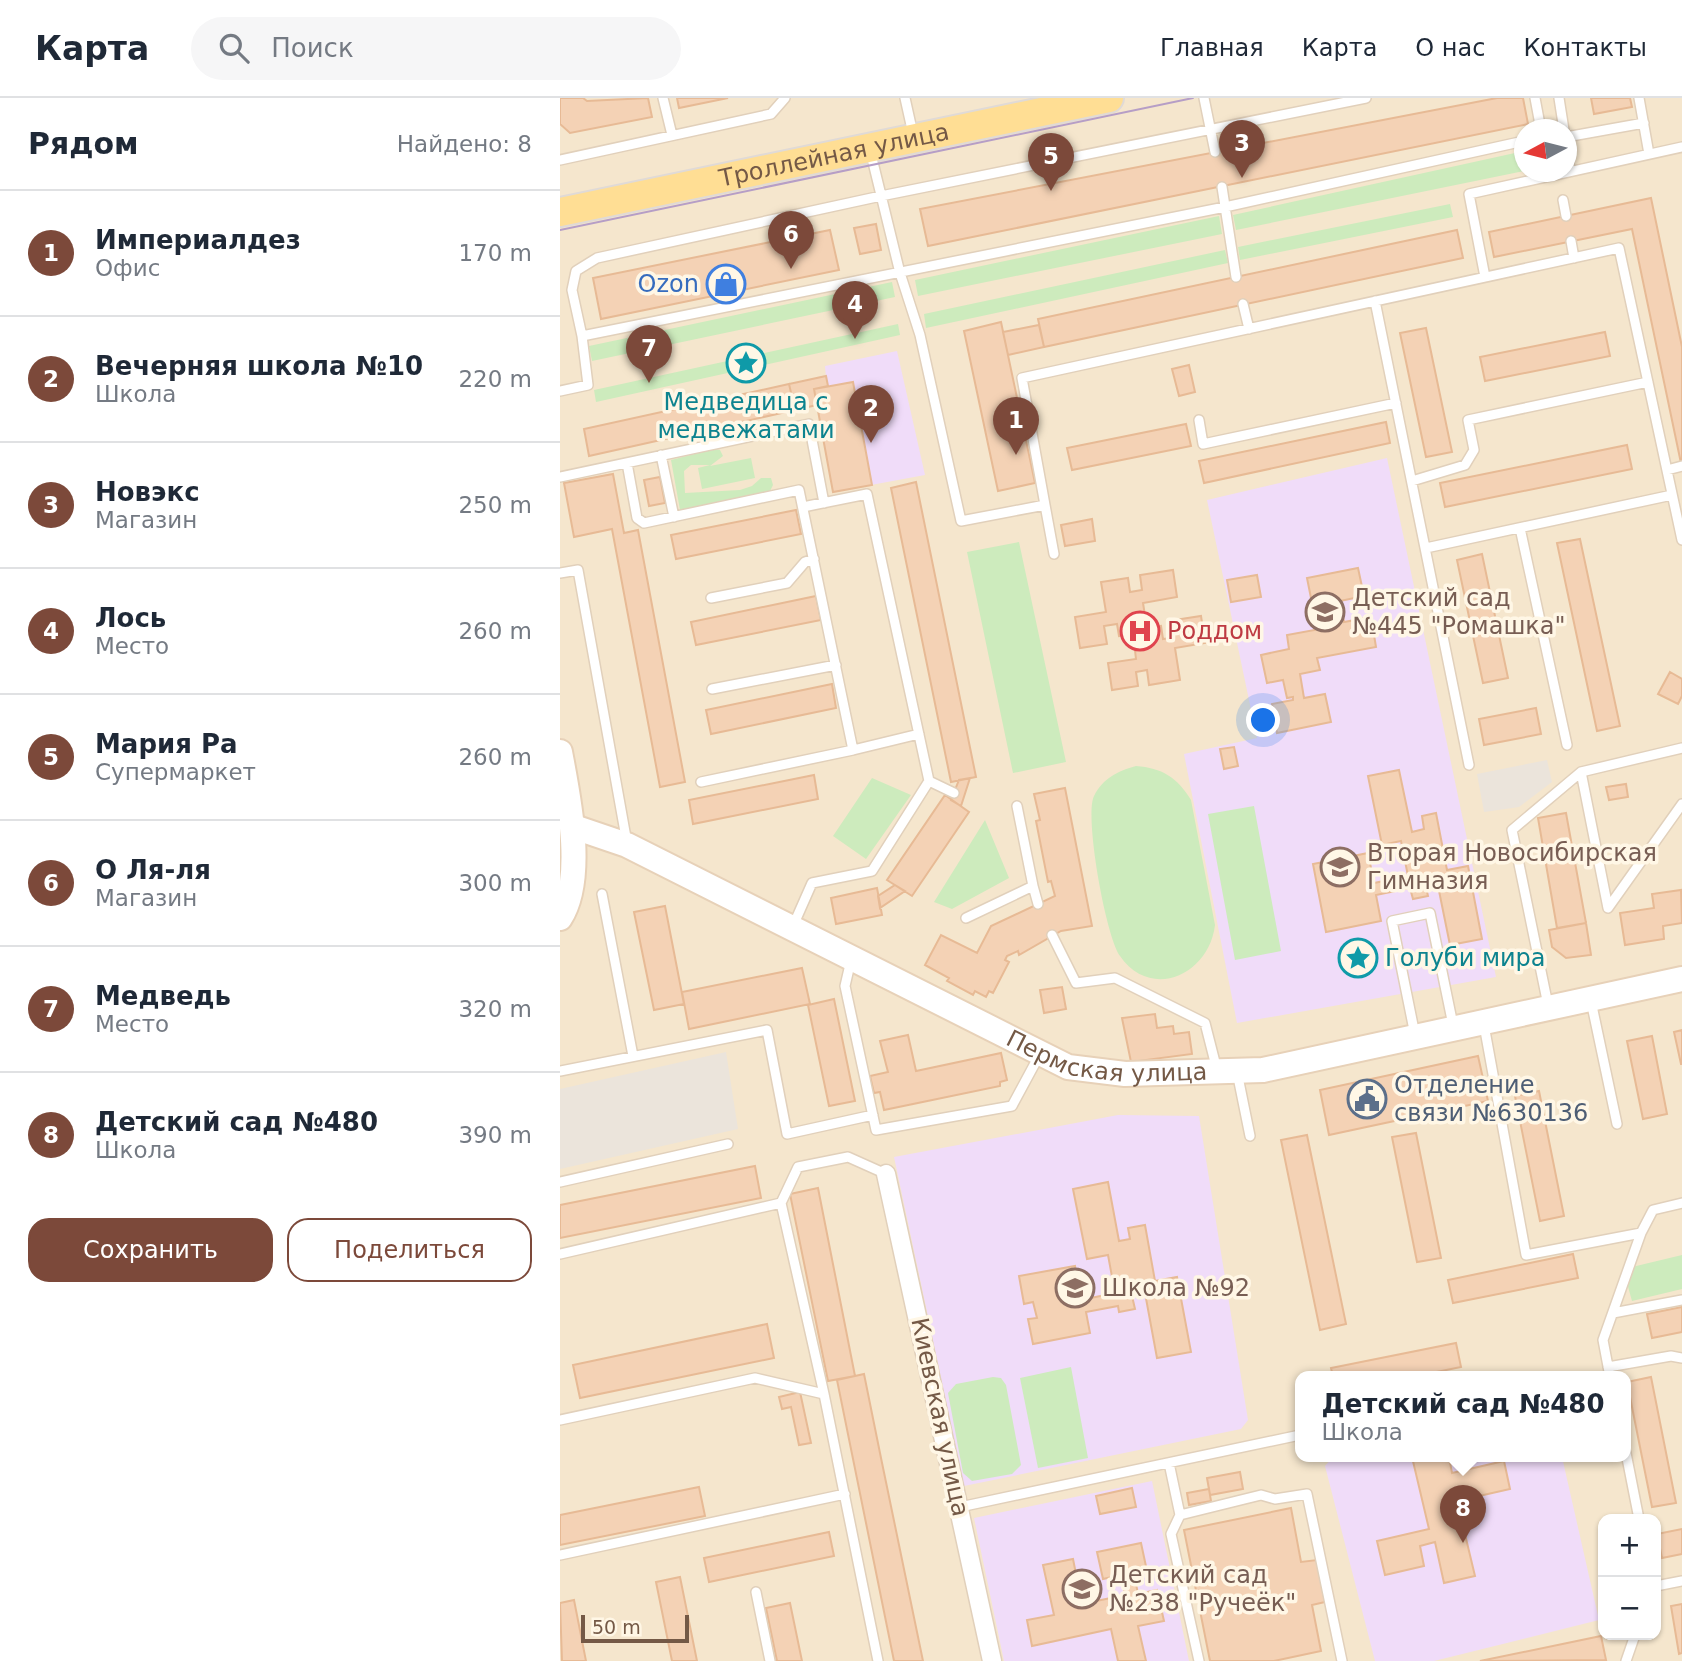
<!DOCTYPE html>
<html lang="ru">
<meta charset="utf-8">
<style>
:root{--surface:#fff;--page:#f6f6f7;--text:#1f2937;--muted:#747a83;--line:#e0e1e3;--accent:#7c493a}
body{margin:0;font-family:"DejaVu Sans",sans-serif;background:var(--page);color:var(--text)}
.controls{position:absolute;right:21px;bottom:21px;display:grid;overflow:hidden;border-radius:14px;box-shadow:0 2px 5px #0004}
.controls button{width:63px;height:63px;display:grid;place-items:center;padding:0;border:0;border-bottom:2px solid var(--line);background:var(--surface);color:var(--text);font:35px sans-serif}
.compass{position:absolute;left:954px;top:21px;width:63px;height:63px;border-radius:50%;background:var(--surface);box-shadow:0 2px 5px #0004;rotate:263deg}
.scale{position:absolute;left:21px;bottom:18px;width:108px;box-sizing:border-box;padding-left:7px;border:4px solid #745946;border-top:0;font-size:19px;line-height:24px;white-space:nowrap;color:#745946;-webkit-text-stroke:5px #fff7e6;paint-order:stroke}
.you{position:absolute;left:704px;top:623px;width:24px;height:24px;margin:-18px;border:5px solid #fff;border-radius:50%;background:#1a73e8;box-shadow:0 0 0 10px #1a73e833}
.badge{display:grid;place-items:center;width:46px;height:46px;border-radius:50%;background:var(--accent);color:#fff;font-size:23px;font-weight:700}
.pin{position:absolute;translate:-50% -58px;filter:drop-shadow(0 2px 4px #0008)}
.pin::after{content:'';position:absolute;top:37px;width:24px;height:21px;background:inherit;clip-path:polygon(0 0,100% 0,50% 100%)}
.popup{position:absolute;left:735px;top:1273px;width:336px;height:91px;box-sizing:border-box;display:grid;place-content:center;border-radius:14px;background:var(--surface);filter:drop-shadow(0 2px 5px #0005);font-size:23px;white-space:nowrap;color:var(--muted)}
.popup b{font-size:26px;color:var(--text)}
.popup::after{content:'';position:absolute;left:50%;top:100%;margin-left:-14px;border:14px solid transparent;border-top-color:var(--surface)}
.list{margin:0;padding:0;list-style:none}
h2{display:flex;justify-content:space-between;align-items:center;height:91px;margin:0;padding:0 28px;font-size:30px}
h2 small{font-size:23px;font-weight:400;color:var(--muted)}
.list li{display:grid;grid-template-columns:46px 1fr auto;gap:21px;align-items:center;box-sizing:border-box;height:126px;padding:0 28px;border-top:2px solid var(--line)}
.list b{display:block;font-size:26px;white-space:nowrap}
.list p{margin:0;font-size:23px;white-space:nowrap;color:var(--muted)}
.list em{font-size:23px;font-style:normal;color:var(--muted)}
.actions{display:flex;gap:14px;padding:21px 28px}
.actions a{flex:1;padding:16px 0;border:2px solid var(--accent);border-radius:21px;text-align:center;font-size:24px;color:var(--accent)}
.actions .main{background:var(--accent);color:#fff}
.icon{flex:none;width:38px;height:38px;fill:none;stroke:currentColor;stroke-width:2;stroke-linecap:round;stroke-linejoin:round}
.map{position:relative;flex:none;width:1122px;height:1563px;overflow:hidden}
header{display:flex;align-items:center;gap:42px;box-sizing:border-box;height:98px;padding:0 35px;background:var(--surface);border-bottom:2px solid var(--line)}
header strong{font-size:33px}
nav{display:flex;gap:38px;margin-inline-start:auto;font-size:24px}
.search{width:490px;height:63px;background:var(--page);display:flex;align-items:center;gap:18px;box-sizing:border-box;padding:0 24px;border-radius:38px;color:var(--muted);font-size:26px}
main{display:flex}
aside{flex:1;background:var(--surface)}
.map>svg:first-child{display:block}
.residential{fill:#f5e6cd;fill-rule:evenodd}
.industrial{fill:#ebe4db}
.education{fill:#f0dcf9}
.green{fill:#cdebbd}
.building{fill:#f4d2b5;stroke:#e7ba95;stroke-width:2}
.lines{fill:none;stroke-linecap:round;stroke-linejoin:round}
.lane-casing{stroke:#e1d0bb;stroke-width:12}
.street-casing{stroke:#e1d0bb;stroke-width:21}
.secondary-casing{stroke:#e7d1b8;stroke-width:28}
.primary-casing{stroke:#e0dad6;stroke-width:32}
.lane{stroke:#fff;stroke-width:9}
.street{stroke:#fff;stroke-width:18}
.secondary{stroke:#fff;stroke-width:24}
.primary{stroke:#ffde94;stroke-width:28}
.tram{stroke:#b69ec6;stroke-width:2}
.labels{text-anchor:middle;stroke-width:7;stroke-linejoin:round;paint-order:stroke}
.street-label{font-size:24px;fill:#745946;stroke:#fff7e6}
.shop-label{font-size:24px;fill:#366cbe;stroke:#fff7e6;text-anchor:end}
.culture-label{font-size:24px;fill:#0d838f;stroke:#fff7e6}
.education-label{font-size:24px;fill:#785e54;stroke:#fff7e6;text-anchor:start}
.health-label{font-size:24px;fill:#be3a42;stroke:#fff7e6;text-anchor:start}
.service-label{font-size:24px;fill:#4e5e75;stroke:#fff7e6;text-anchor:start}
</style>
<header>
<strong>Карта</strong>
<div class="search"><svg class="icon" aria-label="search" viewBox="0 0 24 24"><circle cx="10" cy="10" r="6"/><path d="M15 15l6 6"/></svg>Поиск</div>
<nav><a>Главная</a><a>Карта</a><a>О нас</a><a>Контакты</a></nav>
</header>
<main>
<aside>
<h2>Рядом<small>Найдено: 8</small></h2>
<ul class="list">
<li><span class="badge">1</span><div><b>Империалдез</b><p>Офис</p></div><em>170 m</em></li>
<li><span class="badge">2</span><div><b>Вечерняя школа №10</b><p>Школа</p></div><em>220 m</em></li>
<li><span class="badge">3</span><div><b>Новэкс</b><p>Магазин</p></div><em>250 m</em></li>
<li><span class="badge">4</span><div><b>Лось</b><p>Место</p></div><em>260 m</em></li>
<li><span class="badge">5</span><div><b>Мария Ра</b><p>Супермаркет</p></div><em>260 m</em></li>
<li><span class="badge">6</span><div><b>О Ля-ля</b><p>Магазин</p></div><em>300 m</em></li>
<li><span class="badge">7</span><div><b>Медведь</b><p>Место</p></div><em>320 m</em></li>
<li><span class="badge">8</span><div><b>Детский сад №480</b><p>Школа</p></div><em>390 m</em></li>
</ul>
<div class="actions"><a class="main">Сохранить</a><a>Поделиться</a></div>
</aside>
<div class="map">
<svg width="1122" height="1563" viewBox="0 0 1122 1563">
<rect width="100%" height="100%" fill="#fdf3df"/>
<path class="residential" d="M0,0H1122V1563H0V820L3,814L0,654ZM964,32H1006V74H964ZM740,1279H1066V1359H740ZM1043,1421H1096V1537H1043Z"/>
<path class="industrial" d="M987,662L992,684L959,709L924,714L917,676Z
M166,954L178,1031L0,1071V991Z"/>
<path class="education" d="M337,253L365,377L273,394L257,308L235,312L229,286L266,279L265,268Z
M827,360L936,879L677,925L624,656L697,640L647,402Z
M558,1017L639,1018L688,1322L681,1331L404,1388L334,1059Z
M773,1359H1002L1039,1522L874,1563H815L765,1368Z
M592,1383L629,1563H444L414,1420Z"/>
<path class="green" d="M964,53V73L676,132L673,117Z
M890,106L893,119L680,162L678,149Z
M659,118L662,136L358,198L355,182Z
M665,152L668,165L366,230L364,216Z
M332,184L335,199L32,263L29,248Z
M338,226L340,237L36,304L34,292Z
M154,351L160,352L163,358L150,368L191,360L195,380L142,391L138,370L150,367H131L124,373L125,395L180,392L192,388L201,380H211L213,387L210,393L120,412L111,362Z
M459,444L506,664L453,675L407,454Z
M576,668C602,670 617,679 631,702L655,827C649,877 591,903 560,858C546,839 524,718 534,698C543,680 558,673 576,668Z
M312,680L351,697L306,761L273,738Z
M694,708L721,853L675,862L648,716Z
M425,722L449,780L392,811L374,804Z
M1122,1157V1191L1072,1203L1067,1185L1072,1169Z
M511,1269L528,1360L478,1370L460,1280Z
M433,1279L441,1280L446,1287L461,1367L452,1376L412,1383L403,1375L388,1295L396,1286Z"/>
<path class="building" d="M0,0H23L27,3L88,0L92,19L10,35L0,26Z
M117,0H168L119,10Z
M937,0H963L968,26L368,148L360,111Z
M1031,0H1070L1072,9L1034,16Z
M1091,100L1122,249V370L1072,131L934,159L929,134Z
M316,126L321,152L300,156L294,130Z
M270,132L279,172L41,221L33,180Z
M897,132L903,160L484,249L478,221Z
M441,224L475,385L438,393L404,233Z
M479,227L484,249L448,257L443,234Z
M866,230L892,354L866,359L840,235Z
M1045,234L1050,258L925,283L920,259Z
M629,267L635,294L619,298L612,271Z
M266,278L268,288L254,291L257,307L235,312L229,286Z
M293,284L312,387L273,394L254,291Z
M229,286L235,312L29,358L24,331Z
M826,324L830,345L644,385L639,363Z
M626,326L631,348L512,372L507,350Z
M1067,347L1072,371L885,409L880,385Z
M53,376L64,435L78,432L125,684L100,689L52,431L14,439L4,385Z
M100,379L105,405L89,408L84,382Z
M356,384L416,679L391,684L331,390Z
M236,412L241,436L116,461L111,437Z
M532,421L535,443L505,448L501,427Z
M1020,441L1060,628L1037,633L997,445Z
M922,456L948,580L923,585L897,462Z
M798,470L804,498L780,503L784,524L811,519L816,549L757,560L760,572L740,576L744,600L765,596L771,624L717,635L712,606L733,602V599L727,600L723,582L707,585L701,557L729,551L727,537L771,529L767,507L753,510L747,480Z
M613,472L617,499L583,505L587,530L601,528L603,541L610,540L608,523L641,518L645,545L615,550L620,582L589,587L587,572L576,574L578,588L552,592L548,565L576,561L573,536L559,538L557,526L544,528L547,546L520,550L515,519L546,514L541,484L568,480L570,494L582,492L580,477Z
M697,477L701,499L671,504L667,482Z
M256,498L261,522L136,547L131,524Z
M1110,574L1122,581V598L1118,606L1098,596Z
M272,586L276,610L151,636L146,612Z
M976,610L981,636L924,647L919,621Z
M674,649L678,668L664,671L660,651Z
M839,672L852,734L864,731L862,718L876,715L887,772L908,768L922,841L890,847L877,783L865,785L868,798L853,801L850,790L816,797L821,823L766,834L753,766L808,755L814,785L848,778L841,743L822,747L808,678Z
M254,677L258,701L133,726L129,702Z
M410,680L401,708L391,702L399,682Z
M1066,686L1068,699L1049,702L1046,689Z
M505,690L532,828L501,833L459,857L458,853L447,858L445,862L449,864L433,895L429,893L426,899L415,893L413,897L387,883L389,880L365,867L381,837L417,855L431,828L495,798L491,783L488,784L476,723L480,722L474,696Z
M385,697L409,714L352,798L327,782Z
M1006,715L1026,825L997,830L978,720Z
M335,787L345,793L320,810L318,798Z
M317,790L322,817L276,826L271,800Z
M1121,792L1122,825L1103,828L1104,841L1065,847L1060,815L1094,810L1092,796Z
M105,808L124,906L94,912L74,814Z
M1026,825L1031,857L1006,860L992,849L989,832Z
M242,870L250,906L129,931L122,894Z
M502,889L506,911L484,915L480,892Z
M274,901L295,1003L269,1008L248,907Z
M595,916L597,930L613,928L614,936L629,934L632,956L571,964L562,920Z
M1122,932V966H1121L1114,934Z
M348,937L356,973L441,955L447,982L440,984V988L324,1012L320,994L314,995L310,978L328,974L320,943Z
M1092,938L1107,1016L1083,1021L1067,943Z
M918,958L928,1003L769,1037L760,992Z
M979,993L1004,1118L980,1123L955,998Z
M856,1035L881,1160L857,1164L832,1039Z
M747,1037L786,1226L760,1232L721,1042Z
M195,1068L201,1100L0,1140V1107Z
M548,1084L559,1143L570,1141L568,1130L585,1127L595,1183L617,1179L631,1254L597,1260L585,1195L572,1198L575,1211L559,1214L558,1208L526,1214L530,1235L473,1246L468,1221L477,1220L473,1204L464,1206L459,1178L515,1168L521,1202L555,1195L548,1157L527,1161L513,1091Z
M258,1090L295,1278L268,1283L230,1096Z
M1013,1156L1018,1180L893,1205L888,1182Z
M1122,1209V1234L1092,1240L1087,1216Z
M207,1226L214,1260L20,1300L13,1267Z
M896,1245L901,1269L852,1279H773L771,1270Z
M304,1276L321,1360L363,1563H334L277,1282Z
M1091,1279L1116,1405L1092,1409L1067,1284Z
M240,1294L251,1345L239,1347L231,1309L222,1311L219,1299Z
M852,1359H889L892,1375L944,1363L950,1391L897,1403L915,1478L884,1485L875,1444L860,1448L864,1468L825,1477L817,1443L869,1431Z
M680,1374L683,1391L650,1397L647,1380Z
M139,1389L145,1418L0,1447V1417Z
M572,1390L576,1409L540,1416L536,1398Z
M649,1391L651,1403L629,1407L627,1395Z
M731,1410L741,1464L757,1462L765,1504L752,1507L761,1553L714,1563H650L624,1432Z
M1122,1431V1456L1102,1460L1097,1436Z
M269,1434L274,1458L149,1484L144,1460Z
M581,1445L587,1473L574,1476L578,1496L597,1492L604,1523L578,1528L586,1563H558L551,1531L472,1548L467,1522L494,1517L483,1467L513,1461L522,1506L565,1497L561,1477L543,1481L537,1454Z
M120,1479L137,1563H112L96,1484Z
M14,1502L26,1563H2L0,1505Z
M230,1505L242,1563H217L206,1510Z
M1122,1506V1555L1119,1556L1111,1508Z
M1041,1538L1046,1562L920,1563Z"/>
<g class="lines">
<defs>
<path id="lane" d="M103,0L112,37
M345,0L353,36
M644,0L655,54
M975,0L981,32
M999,0L1004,32
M1079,0L1089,56
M1006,39L1084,25
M1006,49L1010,73
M310,52L340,175L360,237L401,423L485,407L494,456
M0,62L211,16L225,0
M662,89L676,179
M1003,102L1006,118
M1011,143L1014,160
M925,179L909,96L1122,49
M815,203L909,667
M683,206L689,231
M22,238L665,109L964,43
M0,293L28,287L22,238L12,192L16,173L37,160L321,98L806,0
M639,322L643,346L836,305
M101,357L114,419
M67,365L77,420L84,425L239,392L293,652L359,636
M1107,372L1122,368
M0,379L249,326L264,405
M852,383L905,367L914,352L908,322L1088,284
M485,407L462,280L1059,150L1122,442
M960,430L1007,647
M866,450L1112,397
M0,475L18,472L67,745
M151,500L227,485L245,464L254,461
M152,591L276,567
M1021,674L1048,810L1122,706
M369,683L394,695
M141,684L293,652
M473,788L478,806
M42,796L73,958
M406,820L473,788L457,708
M233,828L252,785L312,773L369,683L307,396L243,409
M492,837L516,885L555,880L645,925L657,972
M291,862L285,888L316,1032L452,1008L480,956
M1031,903L1057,1026
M988,907L952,732L1021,674L1122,650
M924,927L966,1157L1081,1135L1093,1112L1122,1105
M855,937L832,823L870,815L893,927
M0,973L207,932L227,1036L313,1017
M677,974L690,1038
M0,1084L168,1046
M0,1156L221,1105
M1053,1215L1122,1202
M1048,1269L1111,1258L1122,1260
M1050,1279L1043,1242L1081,1135
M0,1322L195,1280L264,1296
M1066,1355L1079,1421
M609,1365L620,1417L701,1397L715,1401L747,1396L782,1563
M400,1409L740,1337
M620,1417L611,1436L639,1563
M0,1457L285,1396
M1096,1488L1122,1483
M196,1494L210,1563
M318,1563L264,1296L221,1105L238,1069L288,1059L326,1076
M1066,1563L1075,1537"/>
<path id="street" d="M326,1076L432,1563"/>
<g id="secondary">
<path d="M0,654C8,697 26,780 0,820"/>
<path id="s1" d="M14,729L67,747L508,969L565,976L703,972L1122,881"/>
</g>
<g id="primary">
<path id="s2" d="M0,114L549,0"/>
</g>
</defs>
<use href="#lane" class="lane-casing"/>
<use href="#street" class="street-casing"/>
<use href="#secondary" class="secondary-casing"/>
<use href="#primary" class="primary-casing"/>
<use href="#lane" class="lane"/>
<use href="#street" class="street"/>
<use href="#secondary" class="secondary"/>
<use href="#primary" class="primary"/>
<path class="tram" d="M0,132L633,0"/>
</g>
<defs>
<symbol id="shop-ring" viewBox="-11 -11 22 22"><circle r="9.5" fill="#fff7e6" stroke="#3f7fe0" stroke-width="1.5"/><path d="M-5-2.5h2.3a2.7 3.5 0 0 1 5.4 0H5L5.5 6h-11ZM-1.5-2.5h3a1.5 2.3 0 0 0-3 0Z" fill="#3f7fe0"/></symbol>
<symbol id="sight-ring" viewBox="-11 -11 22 22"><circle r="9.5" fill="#fff7e6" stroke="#0f9aa8" stroke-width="1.5"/><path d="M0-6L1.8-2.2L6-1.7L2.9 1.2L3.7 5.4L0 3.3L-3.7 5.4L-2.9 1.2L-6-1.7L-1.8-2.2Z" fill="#0f9aa8"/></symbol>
<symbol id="school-ring" viewBox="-11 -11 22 22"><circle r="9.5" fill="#fff7e6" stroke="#8d6e63" stroke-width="1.5"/><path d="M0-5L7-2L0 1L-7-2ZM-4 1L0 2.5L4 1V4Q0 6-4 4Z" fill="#8d6e63"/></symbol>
<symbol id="hospital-ring" viewBox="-11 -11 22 22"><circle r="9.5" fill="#fff7e6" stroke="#e0444e" stroke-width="1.5"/><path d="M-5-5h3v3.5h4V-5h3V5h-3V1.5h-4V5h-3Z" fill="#e0444e"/></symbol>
<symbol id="civic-ring" viewBox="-11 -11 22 22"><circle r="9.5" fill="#fff7e6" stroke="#5c6f8a" stroke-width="1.5"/><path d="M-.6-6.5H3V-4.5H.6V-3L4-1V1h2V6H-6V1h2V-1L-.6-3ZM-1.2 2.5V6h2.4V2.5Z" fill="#5c6f8a"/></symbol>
</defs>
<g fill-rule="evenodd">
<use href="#shop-ring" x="144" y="164" width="44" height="44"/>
<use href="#sight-ring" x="164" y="243" width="44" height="44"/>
<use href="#school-ring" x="743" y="492" width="44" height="44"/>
<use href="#hospital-ring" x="558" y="511" width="44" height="44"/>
<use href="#school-ring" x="758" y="747" width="44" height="44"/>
<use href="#sight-ring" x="776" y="838" width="44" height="44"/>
<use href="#civic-ring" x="785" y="979" width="44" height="44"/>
<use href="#school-ring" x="493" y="1168" width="44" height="44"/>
<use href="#school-ring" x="500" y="1469" width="44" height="44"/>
</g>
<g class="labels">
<g class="street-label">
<text dy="8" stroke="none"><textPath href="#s2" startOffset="280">Троллейная улица</textPath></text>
<text dy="8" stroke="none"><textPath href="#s1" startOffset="586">Пермская улица</textPath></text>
<text transform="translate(380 1319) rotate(78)" y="8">Киевская улица</text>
</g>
<g class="shop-label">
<text x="139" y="194">Ozon</text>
</g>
<g class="culture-label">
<text x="186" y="312">Медведица с<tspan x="186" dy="28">медвежатами</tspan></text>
<text x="825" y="868" text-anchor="start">Голуби мира</text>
</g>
<g class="education-label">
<text x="792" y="508">Детский сад<tspan x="792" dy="28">№445 "Ромашка"</tspan></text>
<text x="807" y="763">Вторая Новосибирская<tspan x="807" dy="28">Гимназия</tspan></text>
<text x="542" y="1198">Школа №92</text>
<text x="549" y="1485">Детский сад<tspan x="549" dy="28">№238 "Ручеёк"</tspan></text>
</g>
<g class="health-label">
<text x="607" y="541">Роддом</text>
</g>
<g class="service-label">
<text x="834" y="995">Отделение<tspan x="834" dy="28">связи №630136</tspan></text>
</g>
</g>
</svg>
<div class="controls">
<button>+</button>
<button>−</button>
</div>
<svg class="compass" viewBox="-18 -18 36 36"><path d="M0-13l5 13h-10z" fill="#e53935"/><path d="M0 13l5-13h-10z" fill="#747a83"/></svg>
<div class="scale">50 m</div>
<div class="you"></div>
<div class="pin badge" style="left:456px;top:357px">1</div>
<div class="pin badge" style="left:311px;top:345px">2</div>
<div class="pin badge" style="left:682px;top:80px">3</div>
<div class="pin badge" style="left:295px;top:241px">4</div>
<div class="pin badge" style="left:491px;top:93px">5</div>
<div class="pin badge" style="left:231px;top:171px">6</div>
<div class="pin badge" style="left:89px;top:285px">7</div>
<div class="pin badge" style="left:903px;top:1445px">8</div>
<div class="popup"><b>Детский сад №480</b>Школа</div>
</div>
</main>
